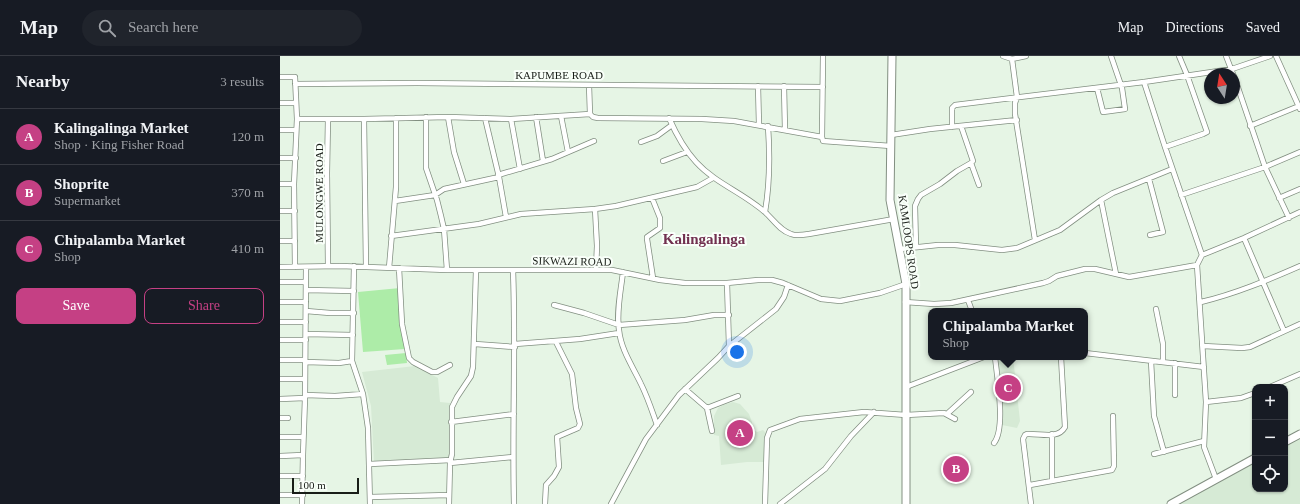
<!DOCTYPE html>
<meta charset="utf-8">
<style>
:root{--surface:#171b24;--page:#20242c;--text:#f1f3f6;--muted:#9ea1a6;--line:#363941;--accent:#c54084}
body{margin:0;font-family:Georgia,serif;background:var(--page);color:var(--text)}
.controls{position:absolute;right:12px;bottom:12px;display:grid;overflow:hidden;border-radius:8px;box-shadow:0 1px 3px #0004}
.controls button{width:36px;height:36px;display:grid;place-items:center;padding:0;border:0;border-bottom:1px solid var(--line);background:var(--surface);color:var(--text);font:20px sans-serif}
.compass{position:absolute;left:924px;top:12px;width:36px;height:36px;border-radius:50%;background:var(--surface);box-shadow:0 1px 3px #0004;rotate:348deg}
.scale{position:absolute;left:12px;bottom:10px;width:67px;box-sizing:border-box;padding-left:4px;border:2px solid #181d17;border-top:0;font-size:11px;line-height:14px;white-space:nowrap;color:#181d17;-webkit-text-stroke:3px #f9fff9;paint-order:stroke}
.you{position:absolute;left:457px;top:296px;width:14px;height:14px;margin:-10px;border:3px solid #fff;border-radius:50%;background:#1a73e8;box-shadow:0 0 0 6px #1a73e833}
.badge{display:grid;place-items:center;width:26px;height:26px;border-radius:50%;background:var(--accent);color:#fff;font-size:13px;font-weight:700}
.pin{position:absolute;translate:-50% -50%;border:2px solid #fff;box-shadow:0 1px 4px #0006}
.popup{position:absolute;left:648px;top:252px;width:160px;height:52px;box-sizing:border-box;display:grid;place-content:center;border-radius:8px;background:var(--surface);filter:drop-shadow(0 1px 3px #0005);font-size:13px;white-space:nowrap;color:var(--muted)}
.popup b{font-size:15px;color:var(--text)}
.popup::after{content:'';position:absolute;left:50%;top:100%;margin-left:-8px;border:8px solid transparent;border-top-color:var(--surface)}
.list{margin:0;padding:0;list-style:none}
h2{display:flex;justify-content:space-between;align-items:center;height:52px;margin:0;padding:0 16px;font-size:17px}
h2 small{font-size:13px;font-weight:400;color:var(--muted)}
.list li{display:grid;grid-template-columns:26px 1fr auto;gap:12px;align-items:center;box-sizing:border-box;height:56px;padding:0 16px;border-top:1px solid var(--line)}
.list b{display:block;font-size:15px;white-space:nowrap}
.list p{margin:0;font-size:13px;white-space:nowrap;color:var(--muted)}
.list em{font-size:13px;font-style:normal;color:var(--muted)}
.actions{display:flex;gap:8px;padding:12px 16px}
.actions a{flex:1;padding:9px 0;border:1px solid var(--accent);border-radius:8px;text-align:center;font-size:14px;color:var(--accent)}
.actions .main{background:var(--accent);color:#fff}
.icon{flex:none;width:22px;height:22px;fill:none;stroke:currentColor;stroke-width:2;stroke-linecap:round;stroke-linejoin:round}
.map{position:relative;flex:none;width:1020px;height:448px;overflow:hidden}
header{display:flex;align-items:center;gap:24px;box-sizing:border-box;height:56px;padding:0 20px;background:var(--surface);border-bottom:1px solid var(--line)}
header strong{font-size:19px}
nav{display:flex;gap:22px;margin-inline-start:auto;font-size:14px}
.search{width:280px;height:36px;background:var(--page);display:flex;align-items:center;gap:10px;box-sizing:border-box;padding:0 14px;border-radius:22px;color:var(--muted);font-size:15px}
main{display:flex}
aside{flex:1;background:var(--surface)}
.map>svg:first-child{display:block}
.built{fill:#d6ead5}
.green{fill:#adeca8}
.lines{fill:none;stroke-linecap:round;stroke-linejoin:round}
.street-casing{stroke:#828f81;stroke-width:6}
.secondary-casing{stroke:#828f81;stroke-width:9}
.street{stroke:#fff;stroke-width:4.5}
.secondary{stroke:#fff;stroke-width:7}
.labels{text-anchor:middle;stroke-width:4;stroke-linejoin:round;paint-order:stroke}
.street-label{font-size:11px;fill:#181d17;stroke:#f9fff9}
.district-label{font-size:15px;font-weight:bold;fill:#71304f;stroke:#f9fff9}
</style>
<header>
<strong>Map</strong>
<div class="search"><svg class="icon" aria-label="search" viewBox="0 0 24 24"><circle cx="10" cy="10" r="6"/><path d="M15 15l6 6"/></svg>Search here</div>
<nav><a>Map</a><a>Directions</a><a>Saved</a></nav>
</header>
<main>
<aside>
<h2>Nearby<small>3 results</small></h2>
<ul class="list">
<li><span class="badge">A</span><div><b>Kalingalinga Market</b><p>Shop · King Fisher Road</p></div><em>120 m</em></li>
<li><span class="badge">B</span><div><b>Shoprite</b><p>Supermarket</p></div><em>370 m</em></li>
<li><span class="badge">C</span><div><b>Chipalamba Market</b><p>Shop</p></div><em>410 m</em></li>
</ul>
<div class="actions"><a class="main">Save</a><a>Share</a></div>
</aside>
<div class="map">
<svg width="1020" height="448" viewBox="0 0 1020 448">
<rect width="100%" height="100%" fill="#e6f5e5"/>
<path class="built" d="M716,301H733L740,365L737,372L722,369Z
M135,310L158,322L160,346L170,347V403L94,407L91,350L82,316Z
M453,346L460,348L469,358L472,366V371L474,374L477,376L483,374L487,378L486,406H467L441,409L439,380L434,379V360L438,352L443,349Z
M1020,382V448H899L975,407V433H1005V390Z"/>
<path class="green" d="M120,232L125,293L83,296L78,236Z
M126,297L127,307L107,309L105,299Z"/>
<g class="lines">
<defs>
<path id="street" d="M543,0L542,81L543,85L611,90
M723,0L732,3L737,41L735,47V58L755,184
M946,0L953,18
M996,0L1020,53
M732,3L746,0
M954,20L985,111L1009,162
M0,21H15L17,63L14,128L15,211
M864,26L885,91L922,199L917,209L926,346L924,391L936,423
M15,28L137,27L543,31
M309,29L310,58
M478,30L479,69
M504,30L505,74
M817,32L823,56L845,53L842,32L831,0
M0,47H16
M281,60L288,96
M146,61V112L157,144L161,160L164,173L167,214
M168,61L174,96L184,128
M256,61L263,105
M205,62L219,121L226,161
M389,62C396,78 404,93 416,106C436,128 466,138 487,158C494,165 501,175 511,178C516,180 523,179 529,178L614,163
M17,63H84L168,61L231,63L310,58L313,61L318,62L422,63L454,65L542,81
M84,63L86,211
M231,63L240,113
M970,70L1019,50
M672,71V52L675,49L864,26L952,13L990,0
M0,74H16
M611,79L650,73L737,64
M361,86L377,80L392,69
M885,91L923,78L927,76L907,19L899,0
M0,102H16
M383,105L407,96
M691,107L699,129
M218,119L272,103L314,85
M869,123L883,176L870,179
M0,128H14
M901,139L985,111L1020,96
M372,142L380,162V172L367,181V183L373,222
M999,142L1020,133
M821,144L836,218
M115,145L155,139L164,133L219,121
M315,153L317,190L316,213
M0,155H15
M485,156C490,127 490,99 488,70
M111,180L199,168L241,158L315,153L336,150L417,131L433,122
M964,182L1004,275
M0,185H15
M636,191L635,150L638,143L641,139L660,128L677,115L691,107L693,105L681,70
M620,193L658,189H675L722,194L737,192L780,174L821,144L833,137L892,113
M922,199L964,182L1020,156
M48,210L47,117L48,63
M74,210L72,305L83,338L88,372L90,448
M0,211L60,210L167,214H332L380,224L405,227H447L478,224H492L503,227L541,243L560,245L600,237L626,228
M109,212L116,131V62
M119,212L122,268L129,302L133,306L152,316H157L170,309
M233,214C236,292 232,370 234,448
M343,216C341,234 336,256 339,274C341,294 353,311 361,328C368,342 372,355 377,369
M0,226H26
M447,227L449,290
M26,234L74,235
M688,244L692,255
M0,246H26
M625,246L654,248L671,247L763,227L769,225L777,220L805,213H815L849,221L917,209
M921,246C955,238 988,224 1020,210
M274,249L304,257L339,269L405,264L434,259H449
M876,253L883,288V306
M26,255L50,257H74
M0,266H26
M26,278L73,279
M0,284H26
M195,288L235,291
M235,288L300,283L339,277
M923,290L962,292L970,291L1020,268
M805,297L924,311
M0,304H25
M871,305L874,360L884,396
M25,306L59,307L72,305
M895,307V339
M0,323H25
M626,331L704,301
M990,331L1020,318
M405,333L427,352L432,375
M25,339L55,340L83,338
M0,343L25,342
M926,346L961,342L975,337
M427,352L458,340
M667,358L691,336
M0,362H8
M171,366L234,358
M772,378V425
M0,381H23
M714,387C726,372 717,321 715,301
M874,398L924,385
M0,400L23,399
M170,407L233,401
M90,408L171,404
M0,420H23
M750,429L832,414L834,410L833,360
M0,439H23
M90,441L169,439
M22,448L23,399L25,342L26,211
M169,448L170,407L172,398V351L177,341L191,320L193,311L196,214
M265,448L266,429L274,420L279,411L277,381L298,372L300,368L296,352L292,318L276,286
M331,448L366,383L399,339L438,302L449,290L496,253L504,241L508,229
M485,448L487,382L490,374L520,363L584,356L626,359L664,357L675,363
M500,448L545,413L571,380L594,356
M751,448L743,383L745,379L747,378C760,377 778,384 785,371L781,301"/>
<path id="secondary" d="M612,0L610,144L626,228V448
M1005,386L1020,378
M891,448L975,402"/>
</defs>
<use href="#street" class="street-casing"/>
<use href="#secondary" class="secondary-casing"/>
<use href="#street" class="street"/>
<use href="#secondary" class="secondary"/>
</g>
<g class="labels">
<g class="street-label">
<text x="279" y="23">KAPUMBE ROAD</text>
<text transform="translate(39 137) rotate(-90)" y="4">MULONGWE ROAD</text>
<text transform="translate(629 186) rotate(82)" y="4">KAMLOOPS ROAD</text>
<text transform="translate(292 205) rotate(1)" y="4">SIKWAZI ROAD</text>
</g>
<g class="district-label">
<text x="424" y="188">Kalingalinga</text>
</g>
</g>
</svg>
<div class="controls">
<button>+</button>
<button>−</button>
<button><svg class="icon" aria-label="locate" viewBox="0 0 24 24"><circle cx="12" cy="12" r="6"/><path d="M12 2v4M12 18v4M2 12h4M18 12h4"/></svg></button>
</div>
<svg class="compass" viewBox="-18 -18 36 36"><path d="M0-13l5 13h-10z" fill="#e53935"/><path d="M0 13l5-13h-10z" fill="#9ea1a6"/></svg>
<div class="scale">100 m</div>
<div class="you"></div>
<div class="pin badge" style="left:460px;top:377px">A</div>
<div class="pin badge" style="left:676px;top:413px">B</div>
<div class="pin badge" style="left:728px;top:332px">C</div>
<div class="popup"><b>Chipalamba Market</b>Shop</div>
</div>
</main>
